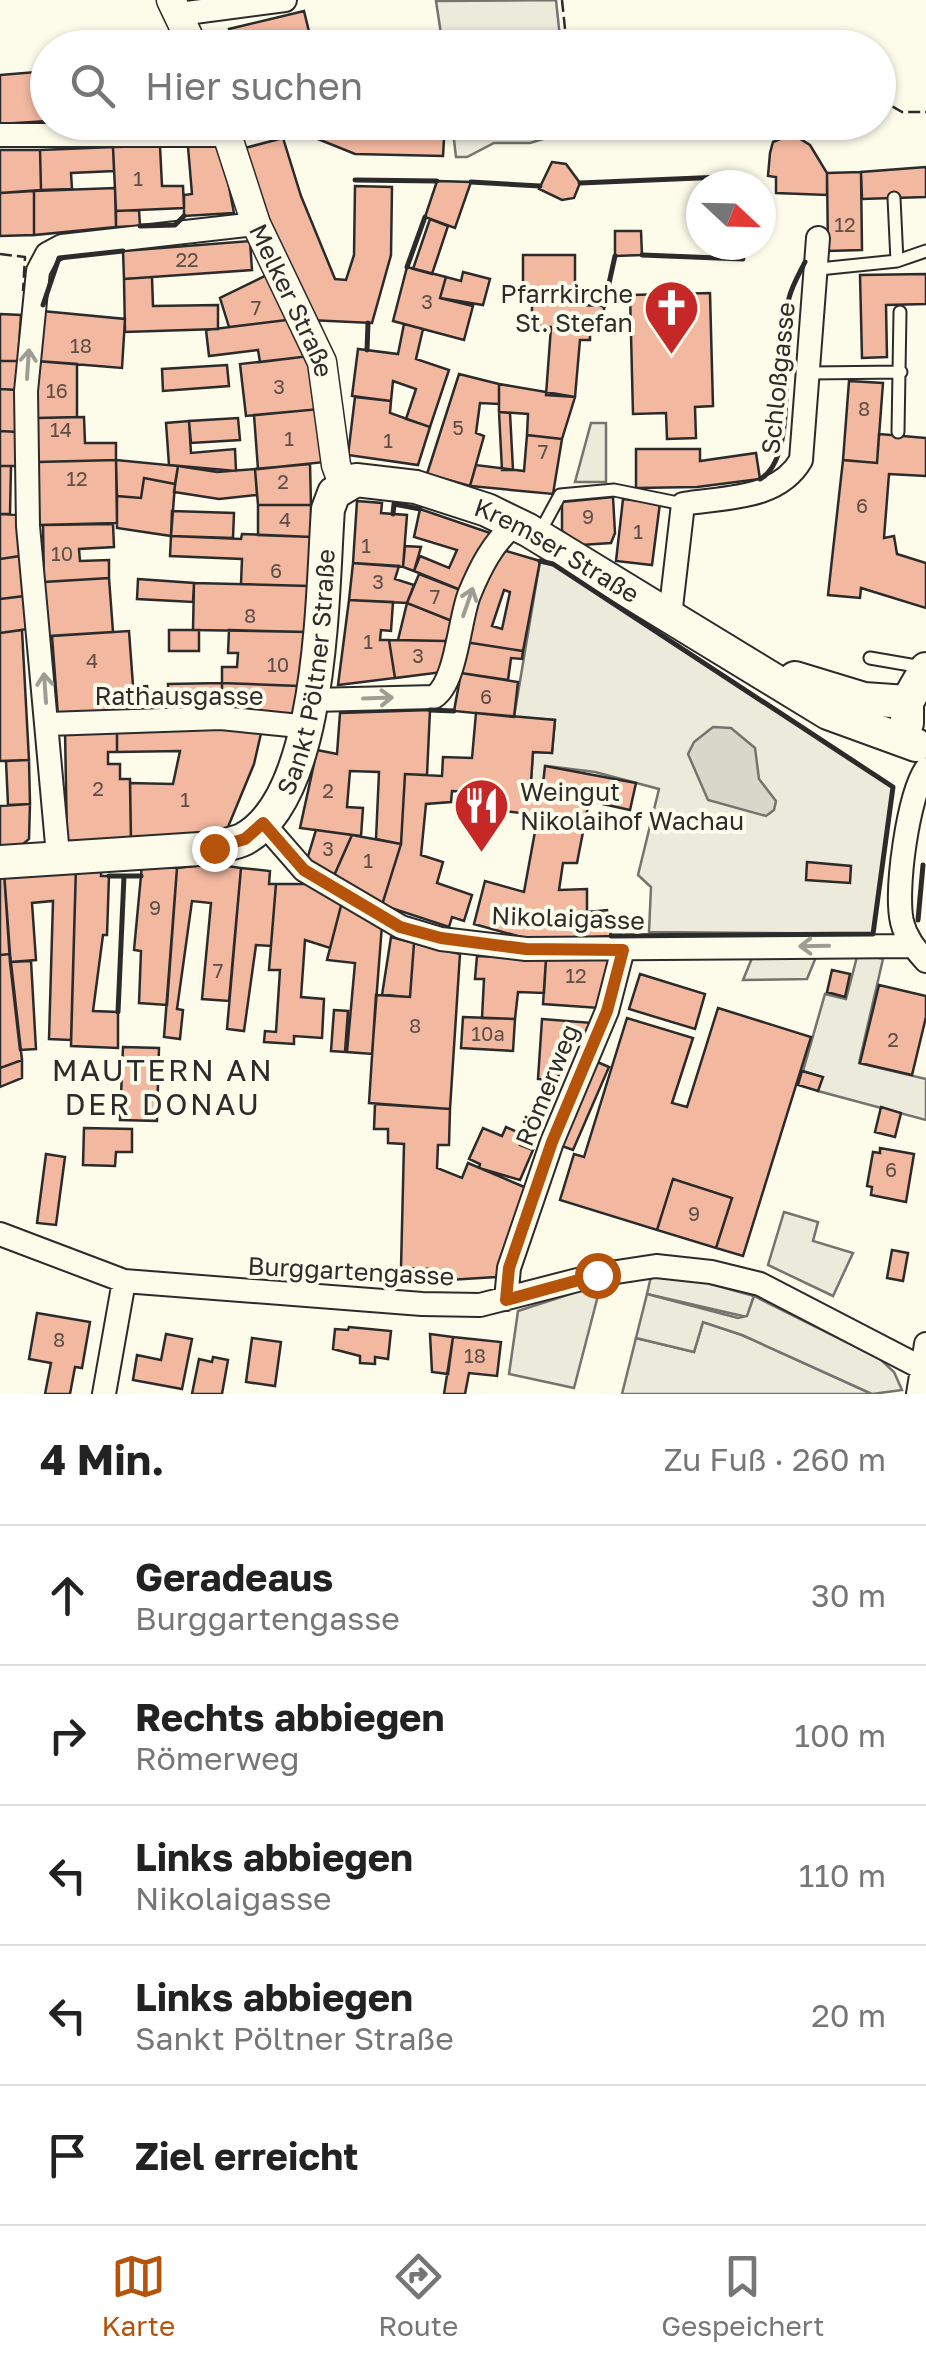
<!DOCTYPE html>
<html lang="de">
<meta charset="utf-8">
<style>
:root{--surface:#fff;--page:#f2f2f2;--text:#222;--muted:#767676;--line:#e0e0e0;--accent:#b45309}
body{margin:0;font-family:"Golos Text",sans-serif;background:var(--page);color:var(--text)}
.compass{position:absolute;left:686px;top:170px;width:90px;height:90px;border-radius:50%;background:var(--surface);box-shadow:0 2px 8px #0004;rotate:112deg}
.stop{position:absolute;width:30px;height:30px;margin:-22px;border:8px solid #b45309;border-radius:50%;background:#fff}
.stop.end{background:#b45309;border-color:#fff;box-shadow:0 2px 10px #0008}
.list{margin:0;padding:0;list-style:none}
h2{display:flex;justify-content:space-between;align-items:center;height:130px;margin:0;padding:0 40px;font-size:42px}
h2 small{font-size:32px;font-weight:400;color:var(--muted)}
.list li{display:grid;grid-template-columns:65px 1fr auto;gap:30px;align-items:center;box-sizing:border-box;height:140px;padding:0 40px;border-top:2px solid var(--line)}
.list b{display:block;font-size:38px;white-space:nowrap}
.list p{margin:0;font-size:32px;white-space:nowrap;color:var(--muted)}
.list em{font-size:32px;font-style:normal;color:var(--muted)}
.icon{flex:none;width:55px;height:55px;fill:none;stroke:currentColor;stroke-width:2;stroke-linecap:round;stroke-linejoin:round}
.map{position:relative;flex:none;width:926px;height:1394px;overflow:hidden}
.search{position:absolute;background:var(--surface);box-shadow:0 2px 8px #0004;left:30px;right:30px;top:30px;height:110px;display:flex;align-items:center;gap:25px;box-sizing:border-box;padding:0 35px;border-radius:55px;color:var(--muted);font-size:38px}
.sheet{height:830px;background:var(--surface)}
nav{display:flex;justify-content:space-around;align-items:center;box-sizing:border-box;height:140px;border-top:2px solid var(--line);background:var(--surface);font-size:28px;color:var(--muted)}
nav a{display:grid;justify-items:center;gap:5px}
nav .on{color:var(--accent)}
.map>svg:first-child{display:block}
.green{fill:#ecebdb;stroke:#74746e;stroke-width:2.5}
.parking{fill:#eceadb;stroke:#74746e;stroke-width:2.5}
.water{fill:#d8d7c9;stroke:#74746e;stroke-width:2.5}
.building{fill:#f2b8a0;stroke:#2b2b2b;stroke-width:2.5;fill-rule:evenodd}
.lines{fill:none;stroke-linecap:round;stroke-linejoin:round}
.service-casing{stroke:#2b2b2b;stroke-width:15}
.minor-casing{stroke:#2b2b2b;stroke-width:26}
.tertiary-casing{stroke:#2b2b2b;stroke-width:31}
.secondary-casing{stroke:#2b2b2b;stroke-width:36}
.service{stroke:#fdfbea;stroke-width:11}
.minor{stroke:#fdfbea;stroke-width:22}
.tertiary{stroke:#fdfbea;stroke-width:28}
.secondary{stroke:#fdfbea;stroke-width:32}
.fence{stroke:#2b2b2b;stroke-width:2.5;stroke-dasharray:12 5;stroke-linecap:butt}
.wall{stroke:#2b2b2b;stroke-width:5}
.oneway{stroke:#9e9d94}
.route{stroke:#b45309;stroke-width:12}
.labels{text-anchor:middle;stroke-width:8;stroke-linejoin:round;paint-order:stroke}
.number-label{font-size:20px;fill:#5d4e48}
.poi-label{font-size:25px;fill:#2b2b2b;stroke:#fdfbea;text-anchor:end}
.street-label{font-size:25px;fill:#2b2b2b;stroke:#fdfbea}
.quarter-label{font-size:30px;letter-spacing:2.5px;fill:#2b2b2b;stroke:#fdfbea}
</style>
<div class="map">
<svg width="926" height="1394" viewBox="0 0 926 1394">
<rect width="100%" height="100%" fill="#fdfbea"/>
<path class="green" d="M540,561L553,564L893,787L873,934L649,932L651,887L638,875L659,789L595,772L546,766L543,784L531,782L533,752L552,753L555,720L514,717Z
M651,1276L700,1281L754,1296L747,1317L647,1294Z
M703,1322L742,1335L872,1394H622L636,1338L694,1352Z"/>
<path class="parking" d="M556,0L561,47H443L436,1Z
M452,123H571L572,130L530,143H494L467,157H456Z
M591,423H606V482H575Z
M858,953L883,959L859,1063L926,1079V1120L818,1091L822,1077L803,1071L825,994L846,999Z
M816,957L807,979L743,980L752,958Z
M784,1212L818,1222L813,1241L853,1253L833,1296L768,1265Z
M601,1284L574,1388L509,1374L518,1311Z
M647,1294L738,1318L747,1316L754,1296L880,1359L894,1372L902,1390L872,1394L742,1335L703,1322L694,1352L636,1338Z"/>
<path class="water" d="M713,727L731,728L755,748L759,779L776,801L774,810L766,816L708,800L688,754L694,742Z"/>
<path class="building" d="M304,11L313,48H235L229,29Z
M48,71V121L0,124V75Z
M445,122L443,156L355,154L298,131L295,122Z
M792,134L810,145L827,173V195L776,193V177L768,176L770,153L773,142Z
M283,138L301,196L335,279L346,280L354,255L355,186L392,187L391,255L372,323L309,320L266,218L245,148Z
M221,144L234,213L184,216V195L192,194L188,147Z
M160,146L162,186H183L184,208L116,211L113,147Z
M113,147L114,171L71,173L72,189L41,190L40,150Z
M0,150H40L41,190L0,193Z
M552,162L566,164L580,183L574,198L562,200L539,189Z
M926,167V197L862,199L861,172Z
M861,172L862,250L828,251L827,173Z
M437,181L471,182L455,228L425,217Z
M115,188L116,227L34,235V191Z
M34,191V235L0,236V193Z
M139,210L140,226L116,227V211Z
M430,219L448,226L432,274L413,269Z
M615,231H641L642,255L615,256Z
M250,241L252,270L124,279L123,251Z
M523,255H575V305L604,306V328H590V340H580L575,397L546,395L551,327H532V305H545V288H523Z
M407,267L446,277L440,298L473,306L464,340L393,321Z
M463,272L490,279L483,305L440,298L446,277L461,281Z
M269,274L295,319L229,327L220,298Z
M926,274V304L886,305L887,357L862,358L860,275Z
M152,277L153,306L218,305V329L125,332L124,279Z
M710,293L713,406L695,407L696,438L667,439L666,413L633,414L630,295Z
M42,311L125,319L122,368L37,361Z
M0,314L21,315L18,361H0Z
M295,319L310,356L260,362L258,350L209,356L206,330Z
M404,324L423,329L416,359L449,370L430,427L406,419L416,389L393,381L391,401L352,396L358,349L398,354Z
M310,356L320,409L246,416L240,364Z
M0,361H18L17,390L0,389Z
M37,361L77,364V417L37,418Z
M227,365L229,386L163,391L162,369Z
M459,374L499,384V404L480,403L476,433L484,436L470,486L427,474Z
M849,381L883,383L877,463L843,460Z
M499,384L575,397L562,439L527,435L528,414L499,412Z
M0,389L17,390V432L0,431Z
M355,397L391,401L390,413L430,427L418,465L348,455Z
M320,409L325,462L258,469L254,415Z
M499,412L510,413L513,470H502Z
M84,417L85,443H116V460L38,462L37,418Z
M238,418L240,440L191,443L189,421Z
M189,421L191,453L235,449L236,471L169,465L166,423Z
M0,431L17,432V466H0Z
M879,434L926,438V476L889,474L884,538L894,536L897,554L926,563V608L861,588L860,598L828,595L843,460L877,463Z
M527,435L562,439L553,494L470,486L476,465L524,471Z
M636,449H700V461L756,453L760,479L697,487L636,488Z
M116,460L117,523L39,525L38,462Z
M116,460L178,466L175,484L144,478L141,498L117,496Z
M310,464L311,505H258L255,469Z
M0,466H11L10,514H0Z
M178,466L217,472L255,469L257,495L219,499L174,492Z
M144,478L175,484L171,536L117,528V496L141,498Z
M613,497L615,533L611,543L581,545L562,531V502Z
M623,499L660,503L652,565L616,561Z
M357,501L382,503L381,513L407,515L403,567L353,563Z
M258,505H311V537L258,535Z
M420,509L493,534L463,591L414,571L420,556L449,568L457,550L414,537Z
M172,511L234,513L233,538L171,536Z
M0,514L19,515L20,556L0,559Z
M113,524L114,547L79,549L80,561L109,560V578L44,582L43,525Z
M242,534L311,537L309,586L241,584L242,559L170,556L171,536L241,539Z
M405,546L421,547L414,571L403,567Z
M503,550L540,561L523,651L465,642L491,562ZM504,590L510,592L502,629L492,626Z
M20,556L25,596L0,599V559Z
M353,563L399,566L395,579L414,585L407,603L349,600Z
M419,574L463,591L452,621L407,603Z
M109,578L113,632L48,636L44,582Z
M138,579L194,583L193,602L137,599Z
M194,583L309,586L306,632L193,630Z
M25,596L28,629L0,633V599Z
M349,600L393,602L391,631L381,630L380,640H389L395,678L338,685Z
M407,603L452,621L446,641L398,640Z
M22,630L29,760L0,761V633Z
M169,630H199V651H169Z
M229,630L306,632L298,686L222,683V667H237L238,653H228Z
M129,631L135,713L58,716L52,636Z
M389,640L446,641L443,672L395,678Z
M465,642L523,651L522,659L511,658L508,680L461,673Z
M461,673L518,682L514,717L454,711Z
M222,683L298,686L293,717L222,712Z
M222,683V712H169L168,684Z
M147,686L150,713H135L133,687Z
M430,710L427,775L405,774L401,844L376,839L379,772L350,771L347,807L363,808L361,836L300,828L317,750L337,754L340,713Z
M476,713L555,720L552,753L533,752L531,782L543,784L545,766L636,783L630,810L589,801L577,863H563L559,890L587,889V912L607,910L611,936L532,940L474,924L485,881L524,892L538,815L470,807L471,792L452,791L451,802L426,804L421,855L443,862L437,883L472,895L464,921L452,917L449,927L382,905L401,844L405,774L442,776L443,757L472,758Z
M117,727V752H108V764H120V779H130L131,840L67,841L65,730Z
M117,727L262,729L254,764L228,827L217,835L131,843L130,783L173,784L180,751L117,752Z
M29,760L30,804L8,805L6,761Z
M30,804L29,839L16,850L0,851V806Z
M316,830L352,835L333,878L306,863Z
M352,835L401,844L382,905L333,878Z
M807,862L851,866L850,883L806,880Z
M213,864L241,868L229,1001L202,999L211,903L192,901L177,1009L183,1010L180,1039L164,1037L177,868Z
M142,865L177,868L167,1005L139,1003L141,951L134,950Z
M76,866L101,867V876H109L107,935H103L93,1011L118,1012V1048L71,1046Z
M76,866L71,1040L49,1039L53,901L32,903L36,960L10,962L4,872Z
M241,868L270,871L269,884H276L271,946L256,945L244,1031L227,1029Z
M0,872H4L10,954L0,955Z
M276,884H311L342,902L330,948L305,940L301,997L324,999L322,1038L294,1036V1044L264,1042L265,1031L276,1032L280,970H269Z
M342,902L382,925L372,1054L347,1052L355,963L327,960Z
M391,937L414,943L410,997L382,995Z
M414,943L460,954L450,1109L369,1103L376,995L410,997Z
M10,954L22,1060L0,1068V955Z
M477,956L546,959L544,993L518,992L515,1019L482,1018L484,979H475Z
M546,959H611L599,1008L543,1004Z
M31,961L36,1049L20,1050L10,962Z
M832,970L850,974L845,997L827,992Z
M640,974L705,994L695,1029L629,1009Z
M879,985L926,996V1017L912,1075L860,1063Z
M718,1008L811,1037L743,1256L716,1248L732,1198L673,1179L657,1230L560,1200L574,1154L584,1157L627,1018L693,1038L672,1103L687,1107Z
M334,1010L348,1011L345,1052L331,1051Z
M463,1017L515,1019L513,1051L461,1048Z
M542,1019L593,1023L584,1043L574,1042L556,1081L538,1079Z
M123,1047L159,1048L157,1121L120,1120Z
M22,1060V1078L0,1087V1068Z
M595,1061L609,1067L573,1150L559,1145Z
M802,1071L823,1077L818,1091L798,1085Z
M375,1104L450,1109L449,1145H438L437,1168L462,1178L468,1163L529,1189L496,1277L433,1281L434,1269L401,1268L404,1144L388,1143V1129H374Z
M881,1107L901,1113L895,1137L875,1132Z
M506,1127L524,1135L520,1145L533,1150L520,1180L479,1168L480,1164L469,1159L483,1128L502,1136Z
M84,1128L132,1129V1152H116L115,1166L83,1165Z
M880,1148L914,1154L906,1202L871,1195L872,1187L867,1186L873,1152L880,1153Z
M46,1154L65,1157L56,1225L37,1223Z
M673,1179L732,1198L716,1248L657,1230Z
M892,1250L908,1253L903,1281L887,1278Z
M37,1313L90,1322L82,1368L75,1367L70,1394H45L51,1363L29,1359Z
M349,1327L391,1331L388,1359L375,1357V1364L360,1363V1356L333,1349L335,1329L348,1330Z
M166,1334L192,1339L182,1389L133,1380L137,1355L161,1360Z
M430,1334L453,1337L448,1374L432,1372Z
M453,1337L501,1342L497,1376L469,1373L465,1394H444Z
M252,1338L281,1342L275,1386L246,1382Z
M213,1357L228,1360L222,1394H192L199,1359L212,1362Z"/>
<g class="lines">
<defs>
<path id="service" d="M894,198L897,261
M819,269L897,261L926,251
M810,373L901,372
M898,432L900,312
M540,532L560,495L614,490L683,504
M870,658L922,667"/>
<path id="minor" d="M179,14L285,0
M0,135H227
M670,616L683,504C725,497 778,500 801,460L818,238
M313,700L434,697C456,683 459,622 469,595C480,568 493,542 516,523
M48,724L221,718L309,727
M926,769C908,796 895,890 902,922C906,938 915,949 926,961
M263,823L304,870L401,927L441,939L526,949L911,946
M58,855L28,526L26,391L38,271L47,254L62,246L256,224
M0,1234L124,1281L422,1304L480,1305L597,1275L656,1266L711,1272L760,1284L922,1368
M506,1299L509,1268L552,1142L607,1011L623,949
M104,1394L124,1281
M918,1394L926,1344"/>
<g id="tertiary">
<path d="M171,0L194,48"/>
<path id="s1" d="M223,122L256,224L322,362L336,465L343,484"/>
</g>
<g id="secondary">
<path d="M795,678L864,699L907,702"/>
<path d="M907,723V702L926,669"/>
<path id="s2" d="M0,862L215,848C224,845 236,843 244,839C324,795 322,590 328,509L334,493L356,480L416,487L487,510L528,530L828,713L916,745"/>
</g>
</defs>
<use href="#service" class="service-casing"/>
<use href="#minor" class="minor-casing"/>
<use href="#tertiary" class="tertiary-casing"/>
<use href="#secondary" class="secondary-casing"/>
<use href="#service" class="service"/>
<use href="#minor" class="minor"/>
<use href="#tertiary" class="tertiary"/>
<use href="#secondary" class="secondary"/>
<path class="fence" d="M562,0L567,48
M878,98L902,112H926
M576,122V127L689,122
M0,254L25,257L23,291"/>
<path class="wall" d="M355,180L437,181
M471,182L540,186
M580,183L746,176
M140,226L175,225L184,216
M642,255L743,259
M407,267L425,217
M43,305L59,258L123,251
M604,306L615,256
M367,350L368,323
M760,479C800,458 780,341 789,298C792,286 799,274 805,262
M393,514L394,504L420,509
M540,561L553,564L893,787L873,934L611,936
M430,710L454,711
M109,876H141
M918,920L923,865
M118,1012L124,876"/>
</g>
<defs><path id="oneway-shaft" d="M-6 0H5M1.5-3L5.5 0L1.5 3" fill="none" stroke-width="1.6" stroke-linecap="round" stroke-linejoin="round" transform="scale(2.5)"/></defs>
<g class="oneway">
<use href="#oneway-shaft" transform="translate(28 364) rotate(-86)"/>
<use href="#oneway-shaft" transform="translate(468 602) rotate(-71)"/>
<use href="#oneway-shaft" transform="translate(45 688) rotate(-94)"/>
<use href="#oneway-shaft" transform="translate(378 698) rotate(-2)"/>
<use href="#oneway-shaft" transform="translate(814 946) rotate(179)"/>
</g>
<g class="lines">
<path class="route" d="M214,848L245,839L263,823L304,870L400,927L441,938L526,949L623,950L607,1011L552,1142L509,1268L506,1300L597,1275"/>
</g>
<defs>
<symbol id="church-pin" viewBox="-11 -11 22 30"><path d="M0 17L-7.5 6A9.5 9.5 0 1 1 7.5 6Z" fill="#c62828" stroke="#fdfbea"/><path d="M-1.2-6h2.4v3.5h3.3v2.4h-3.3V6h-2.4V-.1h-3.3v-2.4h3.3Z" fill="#fff"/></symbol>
<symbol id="restaurant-pin" viewBox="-11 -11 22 30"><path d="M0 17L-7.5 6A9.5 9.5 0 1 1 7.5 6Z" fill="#c62828" stroke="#fdfbea"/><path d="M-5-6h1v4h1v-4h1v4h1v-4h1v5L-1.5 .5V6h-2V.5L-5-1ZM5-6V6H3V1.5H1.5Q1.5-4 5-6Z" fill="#fff"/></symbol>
</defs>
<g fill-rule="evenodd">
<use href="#church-pin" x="640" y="276" width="63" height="86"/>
<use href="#restaurant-pin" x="450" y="774" width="63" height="86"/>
</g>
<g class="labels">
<g class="number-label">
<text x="138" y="186">1</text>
<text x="845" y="232">12</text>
<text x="187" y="267">22</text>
<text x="427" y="309">3</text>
<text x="256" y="315">7</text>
<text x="81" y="353">18</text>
<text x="279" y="394">3</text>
<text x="57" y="398">16</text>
<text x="864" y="416">8</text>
<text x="458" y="435">5</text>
<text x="61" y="437">14</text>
<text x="289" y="446">1</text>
<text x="388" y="448">1</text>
<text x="543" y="459">7</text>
<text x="77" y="486">12</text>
<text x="283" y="489">2</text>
<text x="862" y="513">6</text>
<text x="588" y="524">9</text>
<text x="285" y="527">4</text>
<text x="638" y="539">1</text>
<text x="366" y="553">1</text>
<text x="62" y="561">10</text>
<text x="276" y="578">6</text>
<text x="378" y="589">3</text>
<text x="435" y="604">7</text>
<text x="250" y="623">8</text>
<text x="368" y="649">1</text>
<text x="418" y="663">3</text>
<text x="92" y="668">4</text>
<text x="278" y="672">10</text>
<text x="486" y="704">6</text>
<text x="98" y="796">2</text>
<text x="328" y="798">2</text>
<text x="185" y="807">1</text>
<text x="328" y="856">3</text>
<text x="368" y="868">1</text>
<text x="155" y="915">9</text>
<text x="218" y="978">7</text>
<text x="576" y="983">12</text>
<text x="415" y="1033">8</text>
<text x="488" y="1041">10a</text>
<text x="893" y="1047">2</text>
<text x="891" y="1177">6</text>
<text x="694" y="1221">9</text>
<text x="59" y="1347">8</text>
<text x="475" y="1363">18</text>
</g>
<g class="poi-label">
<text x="633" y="303">Pfarrkirche<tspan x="633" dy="29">St. Stefan</tspan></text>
<text x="520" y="801" text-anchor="start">Weingut<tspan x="520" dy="29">Nikolaihof Wachau</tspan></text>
</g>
<g class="street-label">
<text dy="9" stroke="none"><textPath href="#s1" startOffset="192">Melker Straße</textPath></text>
<text transform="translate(778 378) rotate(-84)" y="9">Schloßgasse</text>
<text dy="9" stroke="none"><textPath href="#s2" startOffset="855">Kremser Straße</textPath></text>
<text dy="9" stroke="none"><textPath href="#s2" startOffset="432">Sankt Pöltner Straße</textPath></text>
<text x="179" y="705">Rathausgasse</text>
<text transform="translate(568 918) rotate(2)" y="9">Nikolaigasse</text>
<text transform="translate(547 1085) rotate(-68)" y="9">Römerweg</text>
<text transform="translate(351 1271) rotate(3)" y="9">Burggartengasse</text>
</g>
<g class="quarter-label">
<text x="163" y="1081">MAUTERN AN<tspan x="163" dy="34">DER DONAU</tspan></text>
</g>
</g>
</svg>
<svg class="compass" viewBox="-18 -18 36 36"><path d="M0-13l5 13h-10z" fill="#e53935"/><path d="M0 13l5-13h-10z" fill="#767676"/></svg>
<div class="stop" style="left:597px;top:1275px"></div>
<div class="stop end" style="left:214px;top:848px"></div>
<div class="search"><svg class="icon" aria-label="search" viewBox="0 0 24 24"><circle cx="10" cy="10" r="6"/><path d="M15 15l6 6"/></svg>Hier suchen</div>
</div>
<section class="sheet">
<h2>4 Min.<small>Zu Fuß · 260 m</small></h2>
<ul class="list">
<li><svg class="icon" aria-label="ahead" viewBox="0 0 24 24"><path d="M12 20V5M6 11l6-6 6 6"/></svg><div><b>Geradeaus</b><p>Burggartengasse</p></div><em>30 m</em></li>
<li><svg class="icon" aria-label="right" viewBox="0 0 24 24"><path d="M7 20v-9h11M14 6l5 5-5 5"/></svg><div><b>Rechts abbiegen</b><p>Römerweg</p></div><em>100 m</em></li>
<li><svg class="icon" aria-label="left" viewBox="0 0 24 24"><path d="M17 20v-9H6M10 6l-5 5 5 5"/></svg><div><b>Links abbiegen</b><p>Nikolaigasse</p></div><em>110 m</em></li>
<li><svg class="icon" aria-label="left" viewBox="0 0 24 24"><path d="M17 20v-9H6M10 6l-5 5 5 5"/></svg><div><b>Links abbiegen</b><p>Sankt Pöltner Straße</p></div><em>20 m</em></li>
<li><svg class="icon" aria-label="arrive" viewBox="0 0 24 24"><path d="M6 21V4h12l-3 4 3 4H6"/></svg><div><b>Ziel erreicht</b></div></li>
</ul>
</section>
<nav>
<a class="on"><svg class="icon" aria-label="map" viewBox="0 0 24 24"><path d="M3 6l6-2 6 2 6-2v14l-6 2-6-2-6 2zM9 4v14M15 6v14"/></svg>Karte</a>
<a><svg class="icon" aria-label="directions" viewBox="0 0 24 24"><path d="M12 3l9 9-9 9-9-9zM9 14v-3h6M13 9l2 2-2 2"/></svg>Route</a>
<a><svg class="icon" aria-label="saved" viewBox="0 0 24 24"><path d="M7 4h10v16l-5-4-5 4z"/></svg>Gespeichert</a>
</nav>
